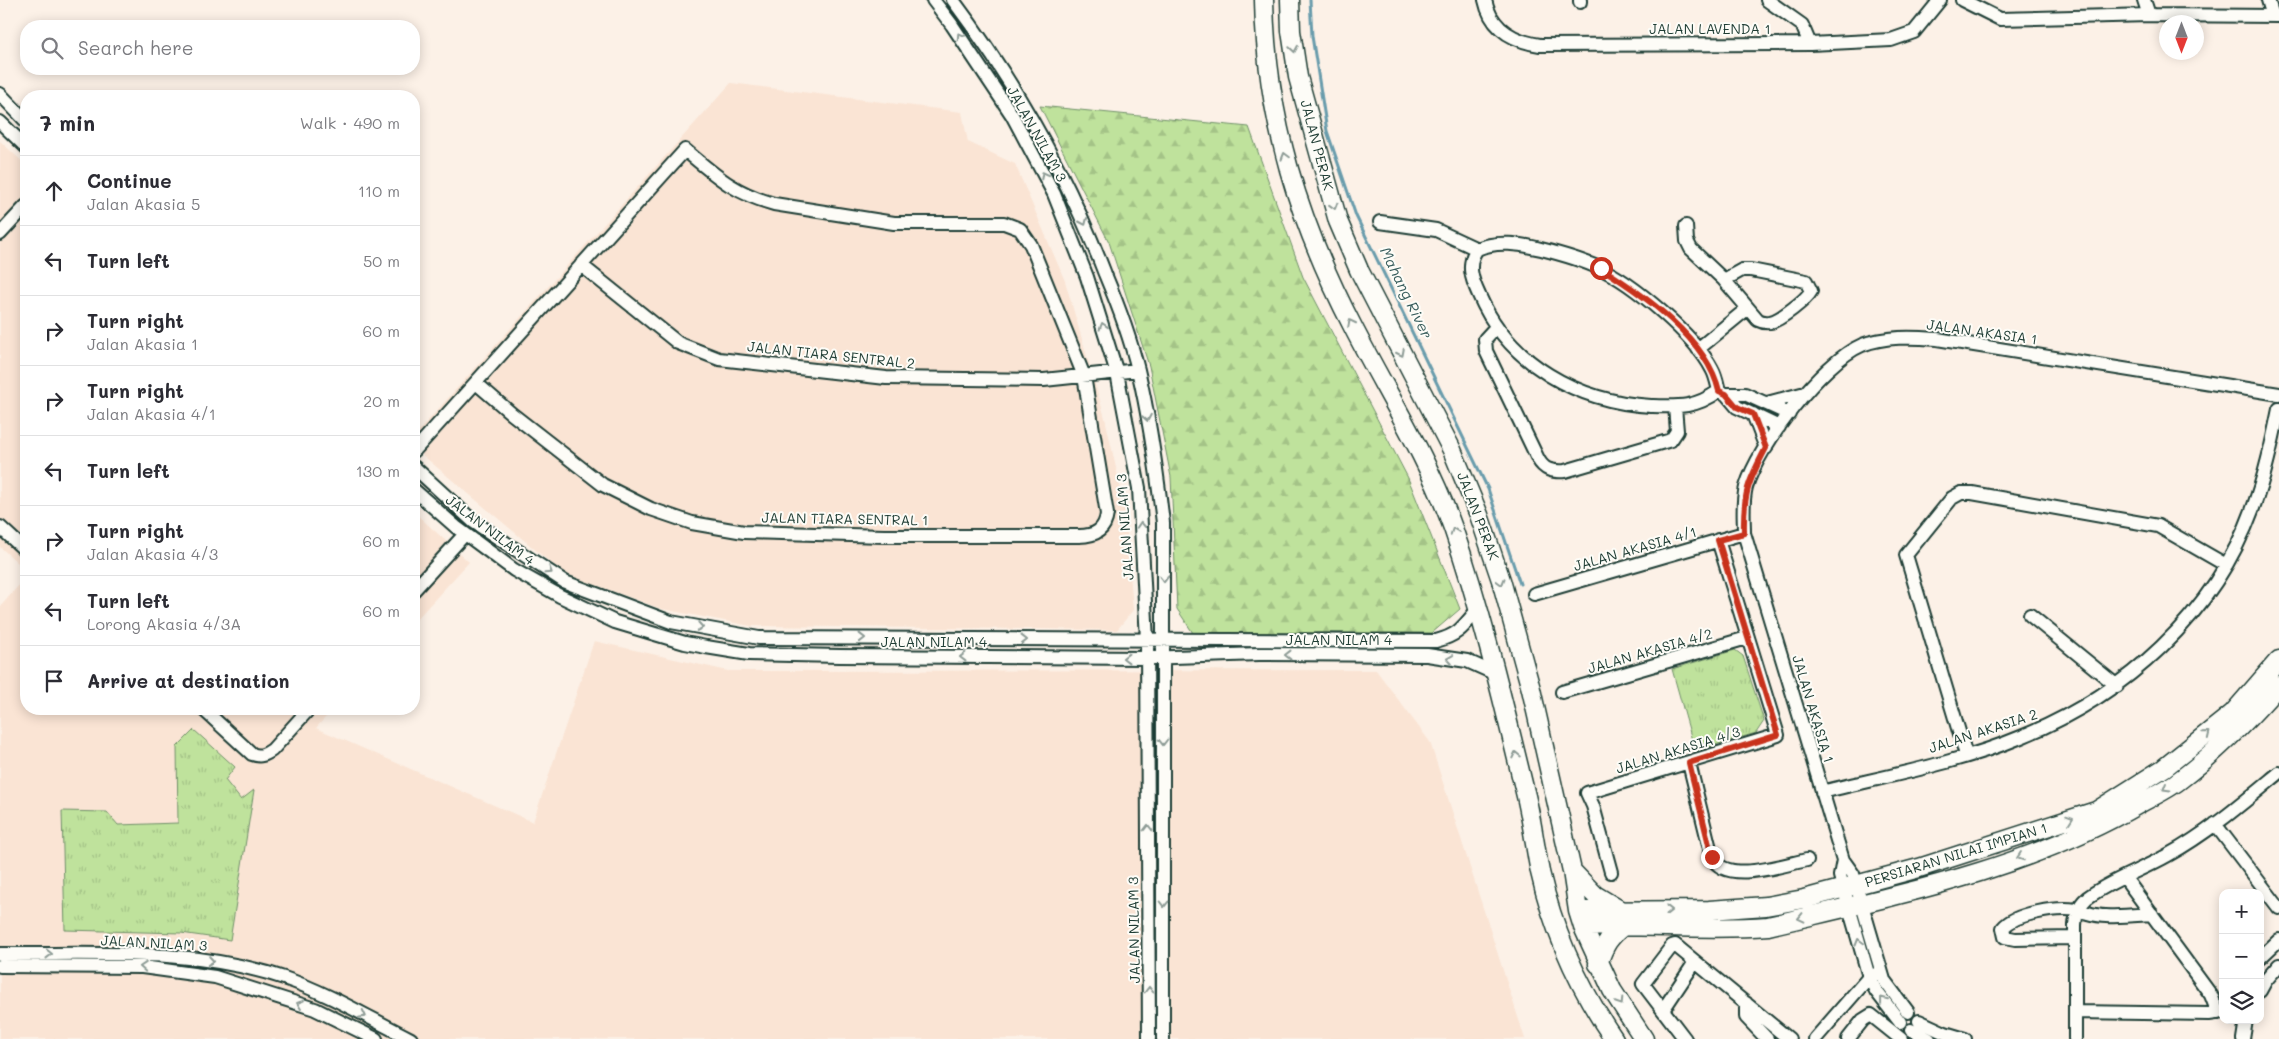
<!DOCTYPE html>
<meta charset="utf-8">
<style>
:root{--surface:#fff;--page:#f2f2f3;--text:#2b2b33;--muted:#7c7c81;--line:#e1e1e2}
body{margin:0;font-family:Mali,sans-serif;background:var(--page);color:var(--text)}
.controls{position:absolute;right:15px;bottom:15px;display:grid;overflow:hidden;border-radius:10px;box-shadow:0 2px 12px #0003}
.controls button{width:45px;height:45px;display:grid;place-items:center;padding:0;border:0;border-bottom:1px solid var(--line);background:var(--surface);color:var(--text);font:25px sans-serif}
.compass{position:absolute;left:2159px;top:15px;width:45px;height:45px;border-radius:50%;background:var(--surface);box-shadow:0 2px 12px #0003;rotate:180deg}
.stop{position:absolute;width:15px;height:15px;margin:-11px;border:4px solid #c8321e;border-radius:50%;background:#fff}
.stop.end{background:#c8321e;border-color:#fff;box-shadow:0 1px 5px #0008}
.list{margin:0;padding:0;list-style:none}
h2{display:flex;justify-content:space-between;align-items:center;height:65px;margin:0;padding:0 20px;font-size:21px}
h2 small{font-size:16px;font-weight:400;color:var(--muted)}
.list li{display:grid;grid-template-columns:32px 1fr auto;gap:15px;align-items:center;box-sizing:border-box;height:70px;padding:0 20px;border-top:1px solid var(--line)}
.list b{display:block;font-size:19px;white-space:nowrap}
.list p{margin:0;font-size:16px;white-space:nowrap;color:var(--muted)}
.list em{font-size:16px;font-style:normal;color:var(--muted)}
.icon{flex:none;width:28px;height:28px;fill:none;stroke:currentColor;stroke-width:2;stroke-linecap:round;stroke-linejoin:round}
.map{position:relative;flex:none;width:2279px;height:1039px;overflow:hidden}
.search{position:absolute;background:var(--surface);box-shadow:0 2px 12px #0003;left:20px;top:20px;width:400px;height:55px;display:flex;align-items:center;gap:12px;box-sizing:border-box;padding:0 18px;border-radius:20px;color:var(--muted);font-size:19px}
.panel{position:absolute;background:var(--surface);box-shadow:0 2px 12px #0003;left:20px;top:90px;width:400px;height:625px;border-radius:20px}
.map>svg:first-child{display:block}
.built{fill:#fae4d4}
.grass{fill:url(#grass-tufts);stroke:#6f9068}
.forest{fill:url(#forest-firs);stroke:#6f9068}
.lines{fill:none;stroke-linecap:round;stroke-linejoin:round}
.stream{stroke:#699cac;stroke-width:3}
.street-casing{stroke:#1f3d34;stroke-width:16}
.secondary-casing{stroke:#1f3d34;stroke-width:21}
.street{stroke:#fdfcf7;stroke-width:12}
.secondary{stroke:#fdfcf7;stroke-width:18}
.oneway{stroke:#8e9c96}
.route{stroke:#c8321e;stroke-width:6}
.labels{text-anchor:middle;stroke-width:4;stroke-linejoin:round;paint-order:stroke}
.street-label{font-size:14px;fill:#1f3d34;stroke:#fdfcf7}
.water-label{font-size:15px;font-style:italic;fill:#385d5c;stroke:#fdfcf7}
</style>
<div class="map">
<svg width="2279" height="1039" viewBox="0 0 2279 1039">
<defs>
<pattern id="grass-tufts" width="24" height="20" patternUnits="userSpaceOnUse" patternTransform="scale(1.25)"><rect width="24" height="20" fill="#bfe29c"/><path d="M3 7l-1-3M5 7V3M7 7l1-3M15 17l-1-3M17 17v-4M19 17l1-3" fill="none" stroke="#a4c387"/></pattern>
<pattern id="forest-firs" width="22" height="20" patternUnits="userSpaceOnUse" patternTransform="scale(1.25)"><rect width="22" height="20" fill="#bfe29c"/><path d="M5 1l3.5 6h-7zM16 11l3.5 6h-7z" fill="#a4c387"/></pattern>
</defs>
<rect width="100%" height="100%" fill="#fcf1e7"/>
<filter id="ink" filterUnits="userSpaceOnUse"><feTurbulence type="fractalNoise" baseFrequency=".02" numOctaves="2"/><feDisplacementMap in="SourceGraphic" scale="10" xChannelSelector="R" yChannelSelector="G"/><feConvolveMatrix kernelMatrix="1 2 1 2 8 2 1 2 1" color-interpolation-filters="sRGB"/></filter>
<g filter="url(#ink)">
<path class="built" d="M731,83L962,112L968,142L1015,164L1065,281L1105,418L1125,509L1133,610L1117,630L751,626L662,609L563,573L414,448V436Z
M0,141L26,165V570L0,547Z
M414,512L469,562L414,622Z
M26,577V709H333L316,728L533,822L594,641L728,671L1376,670L1430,742L1525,1039H0V607Z"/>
<path class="grass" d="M1735,650L1743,656L1764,721L1756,733L1695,751L1672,669Z
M194,730L235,767L225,780L241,800L254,790L230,940L181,933L65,930L62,811L107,812L118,825L178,823L177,747Z"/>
<path class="forest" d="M1040,106L1249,127L1303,277L1408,478L1460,609L1432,633H1193L1177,609L1171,477L1149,366L1109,242Z"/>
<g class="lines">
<path class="stream" d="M1310,0L1312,36L1327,131L1356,216L1488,489L1520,584"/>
<defs>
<path id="street" d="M933,0L952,25L1012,115L1054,194L1087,277L1117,373L1139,488L1147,640L1149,1039
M953,0C1016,84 1067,175 1105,274C1118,305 1130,337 1138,370C1150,420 1157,472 1163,523V1039
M1485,0C1491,29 1513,41 1540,45L1810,44L1891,40L1914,32L1940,0
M1580,0V2
M1767,0L1802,25L1810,44
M1962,0L2000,19L2149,15L2279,16
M2144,0L2149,15
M2268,0L2273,16
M0,94L26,121
M0,122L26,147
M1380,222L1436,230L1477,249
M1686,226L1687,241L1691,249L1724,280L1758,320C1762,322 1765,323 1770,322C1779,321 1807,299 1811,291L1806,281L1751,270H1742L1724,280
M0,234L26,206
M1477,249C1466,264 1472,280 1479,295C1509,364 1578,402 1651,406C1679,407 1695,408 1719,391
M1477,249C1497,240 1520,244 1541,249C1561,254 1580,259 1599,268C1633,283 1695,336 1712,369C1716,376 1717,383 1719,391
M581,265L678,343L719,359L886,378L1044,380L1138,370
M1496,327L1485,339L1486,351L1538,459C1544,470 1552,472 1565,471L1671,440L1677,431L1675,407
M1698,349L1748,308
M1719,391L1726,394H1745L1789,414
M1726,394L1737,407L1779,427
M1767,403L1805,393
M1753,414L1766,448
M414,451L685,150C716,176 734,193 774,204L894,223H1004L1020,229L1031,245L1084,376L1107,514C1105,530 1095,536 1079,536H884L744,532L692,523L651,509L603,485L512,414L476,383
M414,467L474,522L565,582L671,622L759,638L1436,641C1459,635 1463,627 1478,609
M414,490L456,527L514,570L560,596L615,622L685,643L706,647L749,654L840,656L1146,658L1259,654L1427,655L1467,661L1496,674
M0,527L26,551
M414,590L465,534
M1534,594L1744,533
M2030,615L2117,686
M1562,692L1747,638
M203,709L252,754C260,757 265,755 272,750L309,709
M1966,755L1906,555L1952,498L1961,493H1972L2158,526L2226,565
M1689,763L1712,857C1725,885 1782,865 1807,860
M1822,792C1887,776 1959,763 2021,737C2125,695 2214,615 2253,508C2265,476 2272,443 2279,409
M2215,824L2279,908
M1843,860L1840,876L1869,977L1876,991L1900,1022
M1611,872L1593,806L1587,793L1778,735L1718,540
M2125,878L2211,995L2218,1013
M2075,938L2015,939L2005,937L2003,928C2015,913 2058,907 2076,910C2086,912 2095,916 2106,916C2121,917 2137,915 2152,914
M0,954C94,955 193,947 284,978C328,993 369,1018 411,1039
M2260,958L2279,940
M0,966L142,967L215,977L315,1009L376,1039
M2260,991L2266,980L2279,965
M1746,1003V1017L1767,1039
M1663,1010L1695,962
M1908,1012L1884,980L1853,874L1843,860L1744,533C1744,518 1742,502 1746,487C1758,446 1822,362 1862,345C1885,336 1912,337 1937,339L2279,394
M2076,1012L2209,1014L2223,1012
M1919,1021L1945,1033L1965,1039
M1911,1030L1929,1039
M1685,1039L1643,984L1672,946L1675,945L1789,1039
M1815,1039L1869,977L1876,974
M1848,1039L1863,1020L1871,1015L1901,1039
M2075,1039V925C2076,914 2078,906 2087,898C2111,880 2142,870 2168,855C2208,833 2244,802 2279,773
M2243,1039L2246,1020"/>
<path id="secondary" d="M1264,0C1266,120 1299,223 1354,329C1388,395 1428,458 1453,528C1483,615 1504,706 1526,796C1532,821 1535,847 1540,872C1554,933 1579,988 1614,1039
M1290,0L1291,31L1298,77L1338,221L1359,270L1452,450L1479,515L1501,580L1531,689L1572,871L1578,911L1583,927L1612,990L1644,1039
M1572,871L1595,895L1620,910
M1578,911L1709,910L1766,906L1804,899L1919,868L2096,811L2164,768L2233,713L2279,660
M1583,927C1644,924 1706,931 1768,926C1893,896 2026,870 2139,804C2153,796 2169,789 2181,779C2218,751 2249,719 2279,685
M1598,964C1604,946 1609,936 1625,925"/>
</defs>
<use href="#street" class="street-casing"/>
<use href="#secondary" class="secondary-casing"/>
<use href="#street" class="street"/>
<use href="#secondary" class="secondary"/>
</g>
<defs><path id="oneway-chevron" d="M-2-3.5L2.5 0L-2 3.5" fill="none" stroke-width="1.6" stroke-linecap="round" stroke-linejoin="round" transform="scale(1.25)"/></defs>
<g class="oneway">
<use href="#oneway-chevron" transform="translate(960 36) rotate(-123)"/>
<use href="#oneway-chevron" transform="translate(1294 49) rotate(81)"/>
<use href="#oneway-chevron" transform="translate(1285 156) rotate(-106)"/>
<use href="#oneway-chevron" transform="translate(1044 175) rotate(-118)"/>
<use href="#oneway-chevron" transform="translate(1334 206) rotate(73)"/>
<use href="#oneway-chevron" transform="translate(1084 222) rotate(66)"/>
<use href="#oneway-chevron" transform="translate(1351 323) rotate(-117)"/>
<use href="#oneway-chevron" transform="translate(1103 326) rotate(-107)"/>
<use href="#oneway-chevron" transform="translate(1401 353) rotate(63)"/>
<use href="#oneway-chevron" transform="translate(1147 418) rotate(80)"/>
<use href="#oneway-chevron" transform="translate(1141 525) rotate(-93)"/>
<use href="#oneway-chevron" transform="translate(1454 531) rotate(-109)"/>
<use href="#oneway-chevron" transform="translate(549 571) rotate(33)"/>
<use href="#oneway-chevron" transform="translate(1164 579) rotate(89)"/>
<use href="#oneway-chevron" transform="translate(1501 582) rotate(74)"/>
<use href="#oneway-chevron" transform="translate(700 627) rotate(10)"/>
<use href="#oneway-chevron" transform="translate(862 638)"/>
<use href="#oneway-chevron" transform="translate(1024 640)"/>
<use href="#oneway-chevron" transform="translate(1288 655) rotate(-180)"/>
<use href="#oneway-chevron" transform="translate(963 657) rotate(-180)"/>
<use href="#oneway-chevron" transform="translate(1126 658) rotate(-180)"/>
<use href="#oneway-chevron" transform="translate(1450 659) rotate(-171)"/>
<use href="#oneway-chevron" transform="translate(2207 734) rotate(-39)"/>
<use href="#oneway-chevron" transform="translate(1163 742) rotate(90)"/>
<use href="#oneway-chevron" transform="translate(1516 755) rotate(-103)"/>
<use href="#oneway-chevron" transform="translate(2166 788) rotate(150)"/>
<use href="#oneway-chevron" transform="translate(2070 819) rotate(-19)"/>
<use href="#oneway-chevron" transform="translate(1148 828) rotate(-90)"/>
<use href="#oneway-chevron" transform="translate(2020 857) rotate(161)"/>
<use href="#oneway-chevron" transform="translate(1164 904) rotate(90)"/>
<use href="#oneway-chevron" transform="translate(1669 910)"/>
<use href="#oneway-chevron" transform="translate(1801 918) rotate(167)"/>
<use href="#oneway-chevron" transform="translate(1859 942) rotate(-106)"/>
<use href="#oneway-chevron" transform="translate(49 954) rotate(1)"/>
<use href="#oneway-chevron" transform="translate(211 961) rotate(9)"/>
<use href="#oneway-chevron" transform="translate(143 967) rotate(-176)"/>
<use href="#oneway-chevron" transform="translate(1149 990) rotate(-90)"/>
<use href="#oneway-chevron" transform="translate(1883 1000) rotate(-128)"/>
<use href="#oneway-chevron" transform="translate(1620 1002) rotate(57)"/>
<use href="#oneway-chevron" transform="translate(300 1004) rotate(-161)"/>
<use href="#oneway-chevron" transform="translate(363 1015) rotate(27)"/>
</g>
</g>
<g class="lines" filter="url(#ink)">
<path class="route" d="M1601,268C1644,295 1707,339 1719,391L1726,394L1737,407L1753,414L1766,448C1748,482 1743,494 1744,533L1718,540L1778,735L1689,763L1712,857"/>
</g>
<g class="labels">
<g class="street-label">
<text x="1710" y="34">JALAN LAVENDA 1</text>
<text transform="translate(1037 134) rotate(61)" y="5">JALAN NILAM 3</text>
<text transform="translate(1317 145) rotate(75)" y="5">JALAN PERAK</text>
<text transform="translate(1982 332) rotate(8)" y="5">JALAN AKASIA 1</text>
<text transform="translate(831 355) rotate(6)" y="5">JALAN TIARA SENTRAL 2</text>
<text transform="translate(1478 516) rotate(69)" y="5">JALAN PERAK</text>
<text transform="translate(845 519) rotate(1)" y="5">JALAN TIARA SENTRAL 1</text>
<text transform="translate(1125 527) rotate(-94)" y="5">JALAN NILAM 3</text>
<text transform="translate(490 530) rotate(37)" y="5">JALAN NILAM 4</text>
<text transform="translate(1635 549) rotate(-16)" y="5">JALAN AKASIA 4/1</text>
<text x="1339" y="645">JALAN NILAM 4</text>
<text x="934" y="647">JALAN NILAM 4</text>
<text transform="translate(1650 651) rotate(-16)" y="5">JALAN AKASIA 4/2</text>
<text transform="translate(1813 709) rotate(73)" y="5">JALAN AKASIA 1</text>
<text transform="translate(1983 731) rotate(-18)" y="5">JALAN AKASIA 2</text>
<text transform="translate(1678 750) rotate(-17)" y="5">JALAN AKASIA 4/3</text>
<text transform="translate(1956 855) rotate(-17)" y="5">PERSIARAN NILAI IMPIAN 1</text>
<text transform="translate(1134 930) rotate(-91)" y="5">JALAN NILAM 3</text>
<text transform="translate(154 943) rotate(3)" y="5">JALAN NILAM 3</text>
</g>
<g class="water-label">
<text transform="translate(1406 293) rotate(64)" y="5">Mahang River</text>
</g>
</g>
</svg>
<div class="controls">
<button>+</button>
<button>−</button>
<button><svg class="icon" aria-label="layers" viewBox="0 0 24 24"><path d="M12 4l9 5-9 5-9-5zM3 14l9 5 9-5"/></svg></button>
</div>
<svg class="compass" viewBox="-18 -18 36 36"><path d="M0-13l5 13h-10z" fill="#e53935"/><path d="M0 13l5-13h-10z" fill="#7c7c81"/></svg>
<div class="stop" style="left:1601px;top:268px"></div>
<div class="stop end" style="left:1712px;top:857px"></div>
<div class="search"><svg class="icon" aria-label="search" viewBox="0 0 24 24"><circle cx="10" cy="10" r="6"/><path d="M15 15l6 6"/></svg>Search here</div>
<section class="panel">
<h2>7 min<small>Walk · 490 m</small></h2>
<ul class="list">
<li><svg class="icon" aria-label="ahead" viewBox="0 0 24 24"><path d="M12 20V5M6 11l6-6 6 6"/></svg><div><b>Continue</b><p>Jalan Akasia 5</p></div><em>110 m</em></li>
<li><svg class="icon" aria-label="left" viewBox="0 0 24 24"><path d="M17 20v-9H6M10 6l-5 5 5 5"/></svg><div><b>Turn left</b></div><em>50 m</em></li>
<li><svg class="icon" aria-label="right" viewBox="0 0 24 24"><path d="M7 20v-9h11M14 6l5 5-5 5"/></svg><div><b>Turn right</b><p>Jalan Akasia 1</p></div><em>60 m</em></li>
<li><svg class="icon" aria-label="right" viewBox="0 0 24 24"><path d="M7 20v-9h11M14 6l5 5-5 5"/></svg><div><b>Turn right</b><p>Jalan Akasia 4/1</p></div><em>20 m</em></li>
<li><svg class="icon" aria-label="left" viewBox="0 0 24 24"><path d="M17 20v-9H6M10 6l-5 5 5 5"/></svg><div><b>Turn left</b></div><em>130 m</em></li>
<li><svg class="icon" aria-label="right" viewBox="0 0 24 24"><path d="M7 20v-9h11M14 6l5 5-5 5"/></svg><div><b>Turn right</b><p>Jalan Akasia 4/3</p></div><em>60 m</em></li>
<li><svg class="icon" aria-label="left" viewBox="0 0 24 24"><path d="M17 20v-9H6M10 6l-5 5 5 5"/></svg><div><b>Turn left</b><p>Lorong Akasia 4/3A</p></div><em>60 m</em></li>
<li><svg class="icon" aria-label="arrive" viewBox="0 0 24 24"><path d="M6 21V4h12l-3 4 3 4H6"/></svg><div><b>Arrive at destination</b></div></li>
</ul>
</section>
</div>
